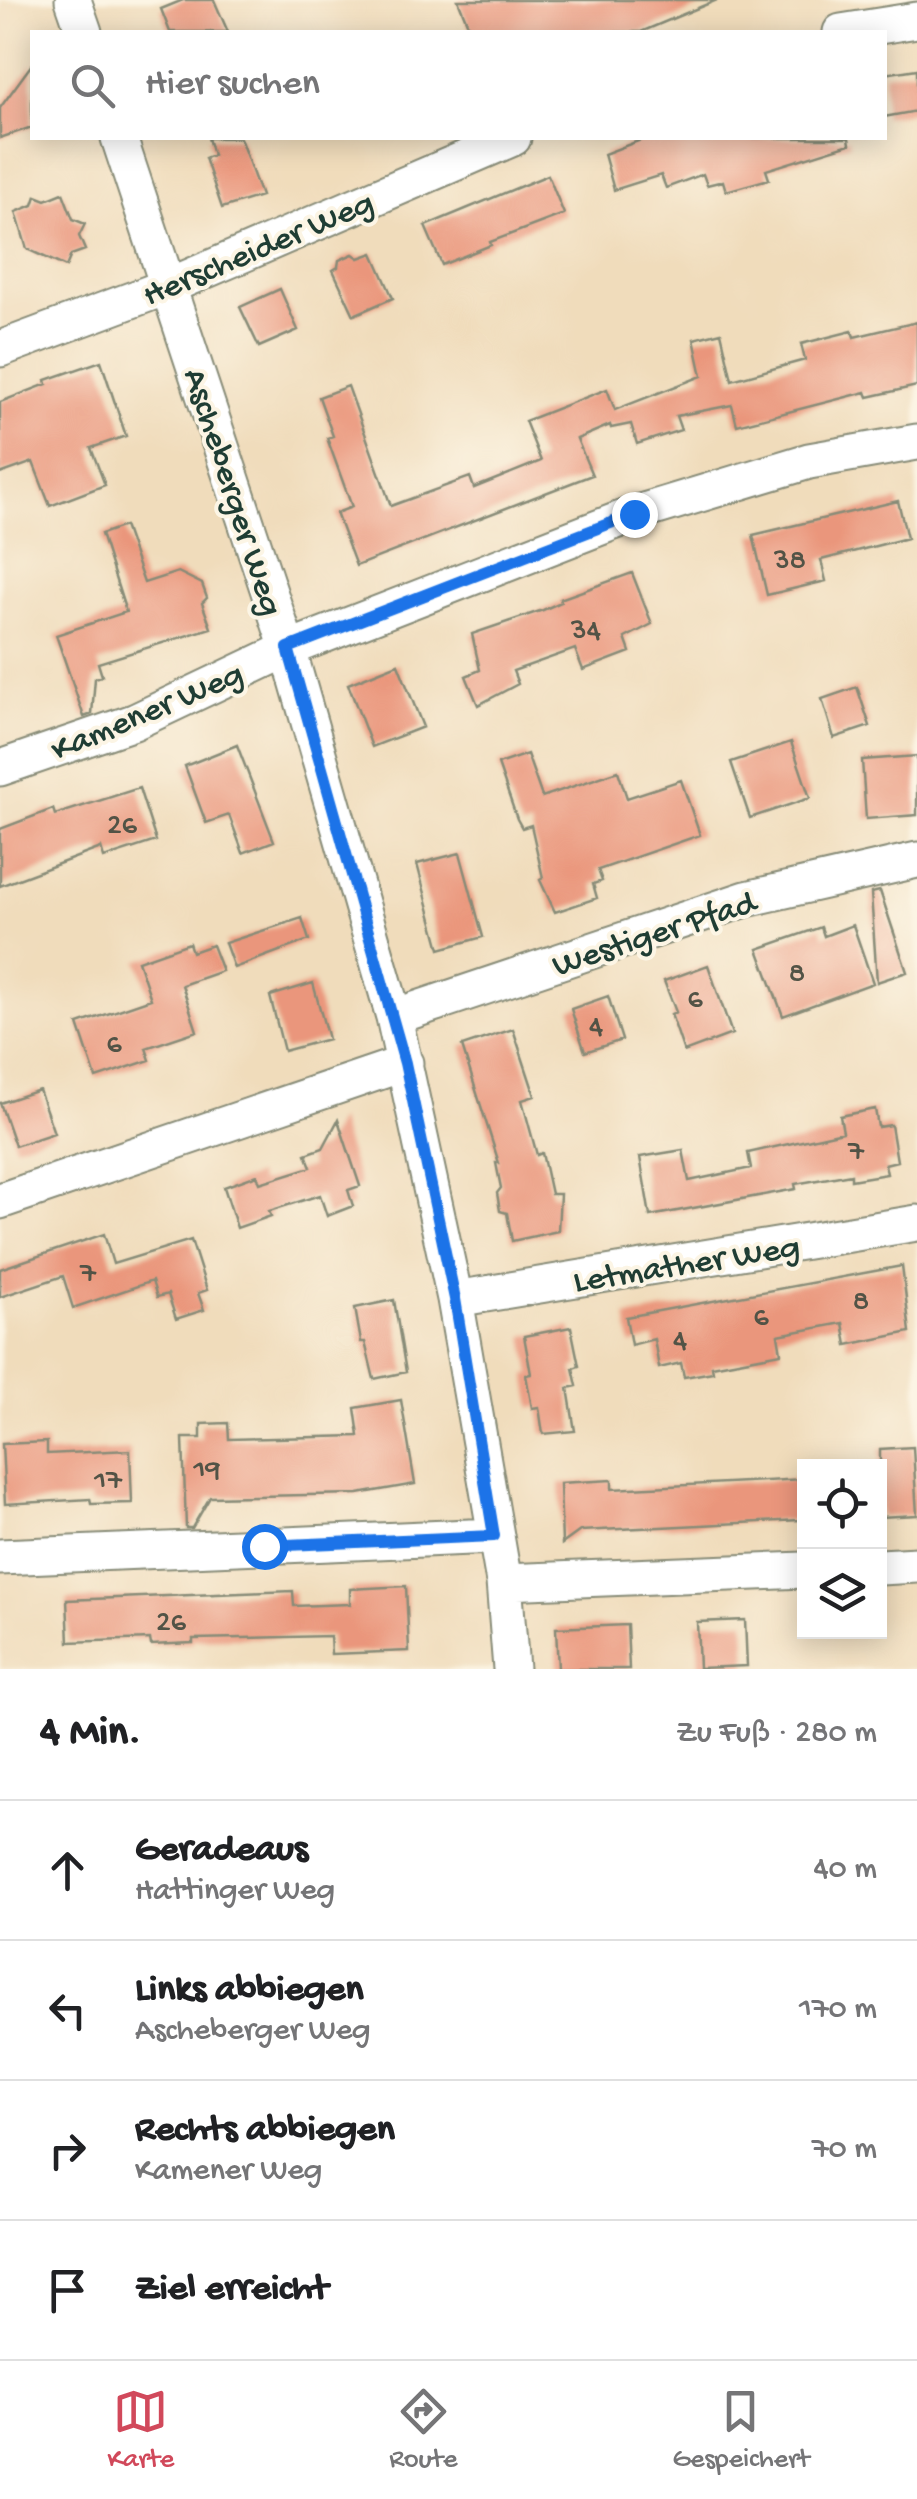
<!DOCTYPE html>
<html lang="de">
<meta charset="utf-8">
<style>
:root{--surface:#fff;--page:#f2f2f2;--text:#202124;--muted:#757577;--line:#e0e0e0;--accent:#d1495b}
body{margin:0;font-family:"Gochi Hand",sans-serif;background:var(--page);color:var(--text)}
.controls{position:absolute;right:30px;bottom:30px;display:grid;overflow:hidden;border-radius:0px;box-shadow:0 5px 25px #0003}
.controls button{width:90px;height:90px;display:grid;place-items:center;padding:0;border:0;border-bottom:2px solid var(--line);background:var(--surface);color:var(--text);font:50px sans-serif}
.stop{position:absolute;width:30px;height:30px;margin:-22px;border:8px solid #1a73e8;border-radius:50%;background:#fff}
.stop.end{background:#1a73e8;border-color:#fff;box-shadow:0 2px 10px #0008}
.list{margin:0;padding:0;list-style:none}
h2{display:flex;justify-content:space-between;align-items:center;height:130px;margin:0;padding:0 40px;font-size:42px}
h2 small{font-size:32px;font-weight:400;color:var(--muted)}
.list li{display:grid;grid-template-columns:65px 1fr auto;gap:30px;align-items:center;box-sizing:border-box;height:140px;padding:0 40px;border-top:2px solid var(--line)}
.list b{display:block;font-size:38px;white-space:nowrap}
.list p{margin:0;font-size:32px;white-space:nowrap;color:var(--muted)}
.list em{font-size:32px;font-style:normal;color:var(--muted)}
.icon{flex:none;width:55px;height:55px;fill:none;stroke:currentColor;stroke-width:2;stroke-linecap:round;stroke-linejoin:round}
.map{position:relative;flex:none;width:917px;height:1669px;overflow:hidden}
.search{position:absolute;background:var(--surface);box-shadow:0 5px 25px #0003;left:30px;right:30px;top:30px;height:110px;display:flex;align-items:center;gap:25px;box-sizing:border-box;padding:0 35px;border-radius:0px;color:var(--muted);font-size:38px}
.sheet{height:690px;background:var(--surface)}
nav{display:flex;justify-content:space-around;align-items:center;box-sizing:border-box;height:140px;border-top:2px solid var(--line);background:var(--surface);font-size:28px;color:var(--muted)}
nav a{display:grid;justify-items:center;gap:5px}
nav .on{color:var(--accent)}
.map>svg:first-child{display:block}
.building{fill:#ea967c}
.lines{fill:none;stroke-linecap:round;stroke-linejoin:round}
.street-casing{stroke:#888c78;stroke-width:39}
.street{stroke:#fff;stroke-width:35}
.route{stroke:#1a73e8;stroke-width:12}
.labels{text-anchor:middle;stroke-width:8;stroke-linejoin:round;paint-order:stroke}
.number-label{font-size:30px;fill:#525346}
.street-label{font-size:35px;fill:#1f3d34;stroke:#fcf5e5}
</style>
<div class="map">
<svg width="917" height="1669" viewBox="0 0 917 1669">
<rect width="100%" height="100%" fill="#fcf5e5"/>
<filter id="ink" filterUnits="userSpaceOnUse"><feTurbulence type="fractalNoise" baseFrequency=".01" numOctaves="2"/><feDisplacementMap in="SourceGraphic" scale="20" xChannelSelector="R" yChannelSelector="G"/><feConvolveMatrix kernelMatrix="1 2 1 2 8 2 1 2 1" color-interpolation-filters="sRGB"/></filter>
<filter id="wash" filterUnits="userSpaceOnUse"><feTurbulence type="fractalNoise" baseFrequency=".0048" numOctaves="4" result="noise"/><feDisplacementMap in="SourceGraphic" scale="40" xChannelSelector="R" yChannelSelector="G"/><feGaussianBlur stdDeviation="2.25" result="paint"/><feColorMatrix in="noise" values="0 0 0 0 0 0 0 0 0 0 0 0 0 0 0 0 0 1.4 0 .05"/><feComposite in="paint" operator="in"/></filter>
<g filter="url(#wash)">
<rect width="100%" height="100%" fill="#f0dcbb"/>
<g id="blocks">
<path class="building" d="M183,0H214L228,32H170L161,9Z
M458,0H717L641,32H471Z
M32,64V127L0,138V108Z
M917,69V111L884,117V74Z
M208,138H240L261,196L222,208L205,158L213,155Z
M646,138H849L850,144L766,170L769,179L726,191L723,181L707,185L703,174L666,188L661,175L614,190L604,154Z
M548,175L564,214L490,242L491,245L442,265L425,226Z
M63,193L73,219L85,224L79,236L85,250L71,255L66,267L27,249L16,212L33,205L36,196L46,200Z
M373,253L393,298L354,315L333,270L338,267L339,260L353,254L359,258Z
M280,289L298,330L259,347L240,307Z
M917,322V386L868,397L866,392L737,425L732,405L676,416L681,430L637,444L631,424L611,428L610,425L577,439L592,475L356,566L336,513L352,507L327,438L333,436L319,397L348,386L391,506L470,477L474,488L541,461L525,421L607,389L615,410L702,376L694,339L721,332L732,380L805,360L801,344L852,331L854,337Z
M101,361L126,436L91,448L105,485L50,506L33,462L0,474V402L47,384L46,380Z
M898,501L907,538L821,560L826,581L767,595L753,535Z
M124,526L144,583L178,572L202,584L207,598L202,603L211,628L98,663L102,676L95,678L92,714L84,717L56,635L126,612L101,534Z
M632,573L652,624L625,638L630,652L583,670L575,649L513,671L518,684L478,705L466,676L480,670L472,634L543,610L561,602L560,599Z
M398,664L423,727L372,747L348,684Z
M857,687L870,726L834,738L822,699Z
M791,742L810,798L750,818L731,762Z
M237,745L274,841L243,853L229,815L206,823L185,766Z
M527,754L542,797L618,771L627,798L681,780L700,835L598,870L602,881L593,884L597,898L555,912L540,880L543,878L531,825L522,828L517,819L498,764Z
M917,756V815L866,819L862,760Z
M139,788L156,841L104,858L101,848L0,886V829L53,809L55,815Z
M460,853L483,937L440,949L417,864Z
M880,891L907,972L877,982L871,893Z
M302,918L309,940L234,968L225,943Z
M853,925L873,983L783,1016L758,949L821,927L824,936Z
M189,943L192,952L212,945L222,971L182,985L197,1031L146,1048L150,1060L96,1078L78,1024L151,999L138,961Z
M708,965L732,1034L684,1052L671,1014L676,1012L664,981Z
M313,983L328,1039L284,1051L270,996Z
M608,996L622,1040L585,1052L571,1009Z
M513,1029L535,1096L522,1100L537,1155L542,1153L551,1194H560L558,1231L512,1241L507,1213L500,1211L497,1193L501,1188L496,1163H499L462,1046Z
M39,1090L54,1133L15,1146L0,1103Z
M875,1109L878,1127L891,1125L897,1161L885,1164L887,1174L851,1180V1174L795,1184L796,1189L650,1216L640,1157L683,1150L689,1181L751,1168L748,1153L843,1132L840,1116Z
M338,1120L360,1186L348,1190L353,1206L327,1216L320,1195L269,1211L271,1216L237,1228L224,1187L257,1175L260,1183L311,1167L306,1154L323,1148Z
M104,1234L113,1264L191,1240L207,1290L198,1293L204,1310L176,1319L168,1294L157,1297L152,1281L73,1308L63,1276L0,1297V1269Z
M902,1266L910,1332L847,1345L843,1323L778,1335L781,1353L712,1366L713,1372L684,1377L681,1363L659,1368L654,1339L631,1345L626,1317Z
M394,1300L406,1372L374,1379L365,1342H361L355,1308Z
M571,1327L579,1366L573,1368L577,1386L568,1388L575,1431L543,1434L539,1407L532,1408L526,1375L531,1374L524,1336Z
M401,1400L415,1484L358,1494L210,1497L192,1528H186L183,1438H201V1424L228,1423L229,1439L359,1436L355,1408Z
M47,1442V1454L130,1450L132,1503L91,1504L90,1499L5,1504L2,1444Z
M913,1447L917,1515L880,1517V1449Z
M804,1479V1518L800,1520L580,1531L562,1544L560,1483L612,1480V1489Z
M406,1586L409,1651L331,1654L330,1636L193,1639V1643L151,1645L150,1639L69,1642L67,1600L293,1591L294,1606L350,1604V1589Z
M745,1620L747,1666L699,1668L697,1622Z
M627,1625L629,1669H558L556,1628Z"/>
</g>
</g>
<g filter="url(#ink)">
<use href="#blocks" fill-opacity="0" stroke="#888c78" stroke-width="2.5"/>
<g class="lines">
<defs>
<path id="street" d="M73,0L84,32
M841,32L917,20
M119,138L288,649L394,1017L455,1299L504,1582L511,1669
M0,349L169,286L513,138
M0,768L134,722L288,649L634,514L809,461L917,442
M394,1017L746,899L917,860
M0,1201L405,1063
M455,1299L917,1223
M0,1557L494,1536
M880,1567L917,1565
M504,1582L804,1570"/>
</defs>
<use href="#street" class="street-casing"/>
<use href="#street" class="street"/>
</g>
</g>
<g class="lines" filter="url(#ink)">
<path class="route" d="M264,1546L494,1536L455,1299L405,1063L288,648L634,514"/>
</g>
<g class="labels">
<g class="number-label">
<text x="790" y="568">38</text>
<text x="586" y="638">34</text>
<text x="122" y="833">26</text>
<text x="797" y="981">8</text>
<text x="695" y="1007">6</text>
<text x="596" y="1034">4</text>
<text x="114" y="1052">6</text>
<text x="856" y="1159">7</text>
<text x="88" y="1281">7</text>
<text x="861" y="1309">8</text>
<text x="761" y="1325">6</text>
<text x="680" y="1348">4</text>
<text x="207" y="1477">19</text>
<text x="108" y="1488">17</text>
<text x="171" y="1630">26</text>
</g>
<g class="street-label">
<text transform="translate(257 246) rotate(-23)" y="12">Herscheider Weg</text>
<text transform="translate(236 491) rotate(72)" y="12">Ascheberger Weg</text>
<text transform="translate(146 709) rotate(-23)" y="12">Kamener Weg</text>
<text transform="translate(653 931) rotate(-18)" y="12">Westiger Pfad</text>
<text transform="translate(686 1261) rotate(-9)" y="12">Letmather Weg</text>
</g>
</g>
</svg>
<div class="controls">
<button><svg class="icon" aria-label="locate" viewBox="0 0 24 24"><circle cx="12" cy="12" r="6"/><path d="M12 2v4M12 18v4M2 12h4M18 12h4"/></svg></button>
<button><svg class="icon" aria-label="layers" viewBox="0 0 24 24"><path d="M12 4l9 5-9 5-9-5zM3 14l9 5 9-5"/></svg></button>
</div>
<div class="stop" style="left:264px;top:1546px"></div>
<div class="stop end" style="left:634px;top:514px"></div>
<div class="search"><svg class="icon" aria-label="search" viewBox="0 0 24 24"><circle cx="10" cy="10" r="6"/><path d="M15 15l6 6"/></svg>Hier suchen</div>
</div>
<section class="sheet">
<h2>4 Min.<small>Zu Fuß · 280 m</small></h2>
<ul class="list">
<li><svg class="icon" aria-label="ahead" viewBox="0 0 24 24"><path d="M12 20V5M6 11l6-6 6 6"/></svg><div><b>Geradeaus</b><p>Hattinger Weg</p></div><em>40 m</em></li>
<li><svg class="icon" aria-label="left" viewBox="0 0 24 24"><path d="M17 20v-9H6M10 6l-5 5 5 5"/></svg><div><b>Links abbiegen</b><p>Ascheberger Weg</p></div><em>170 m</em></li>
<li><svg class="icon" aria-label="right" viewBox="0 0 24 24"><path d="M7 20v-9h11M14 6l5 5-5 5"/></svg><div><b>Rechts abbiegen</b><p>Kamener Weg</p></div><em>70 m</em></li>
<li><svg class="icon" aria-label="arrive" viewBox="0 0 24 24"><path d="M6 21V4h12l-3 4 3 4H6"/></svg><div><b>Ziel erreicht</b></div></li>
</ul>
</section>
<nav>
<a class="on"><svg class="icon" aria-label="map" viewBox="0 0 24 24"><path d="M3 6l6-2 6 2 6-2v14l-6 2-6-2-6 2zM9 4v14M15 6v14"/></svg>Karte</a>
<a><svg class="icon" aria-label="directions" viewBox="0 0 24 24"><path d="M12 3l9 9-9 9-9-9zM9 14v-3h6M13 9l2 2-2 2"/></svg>Route</a>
<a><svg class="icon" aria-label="saved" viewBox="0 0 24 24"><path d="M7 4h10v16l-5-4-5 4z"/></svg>Gespeichert</a>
</nav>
